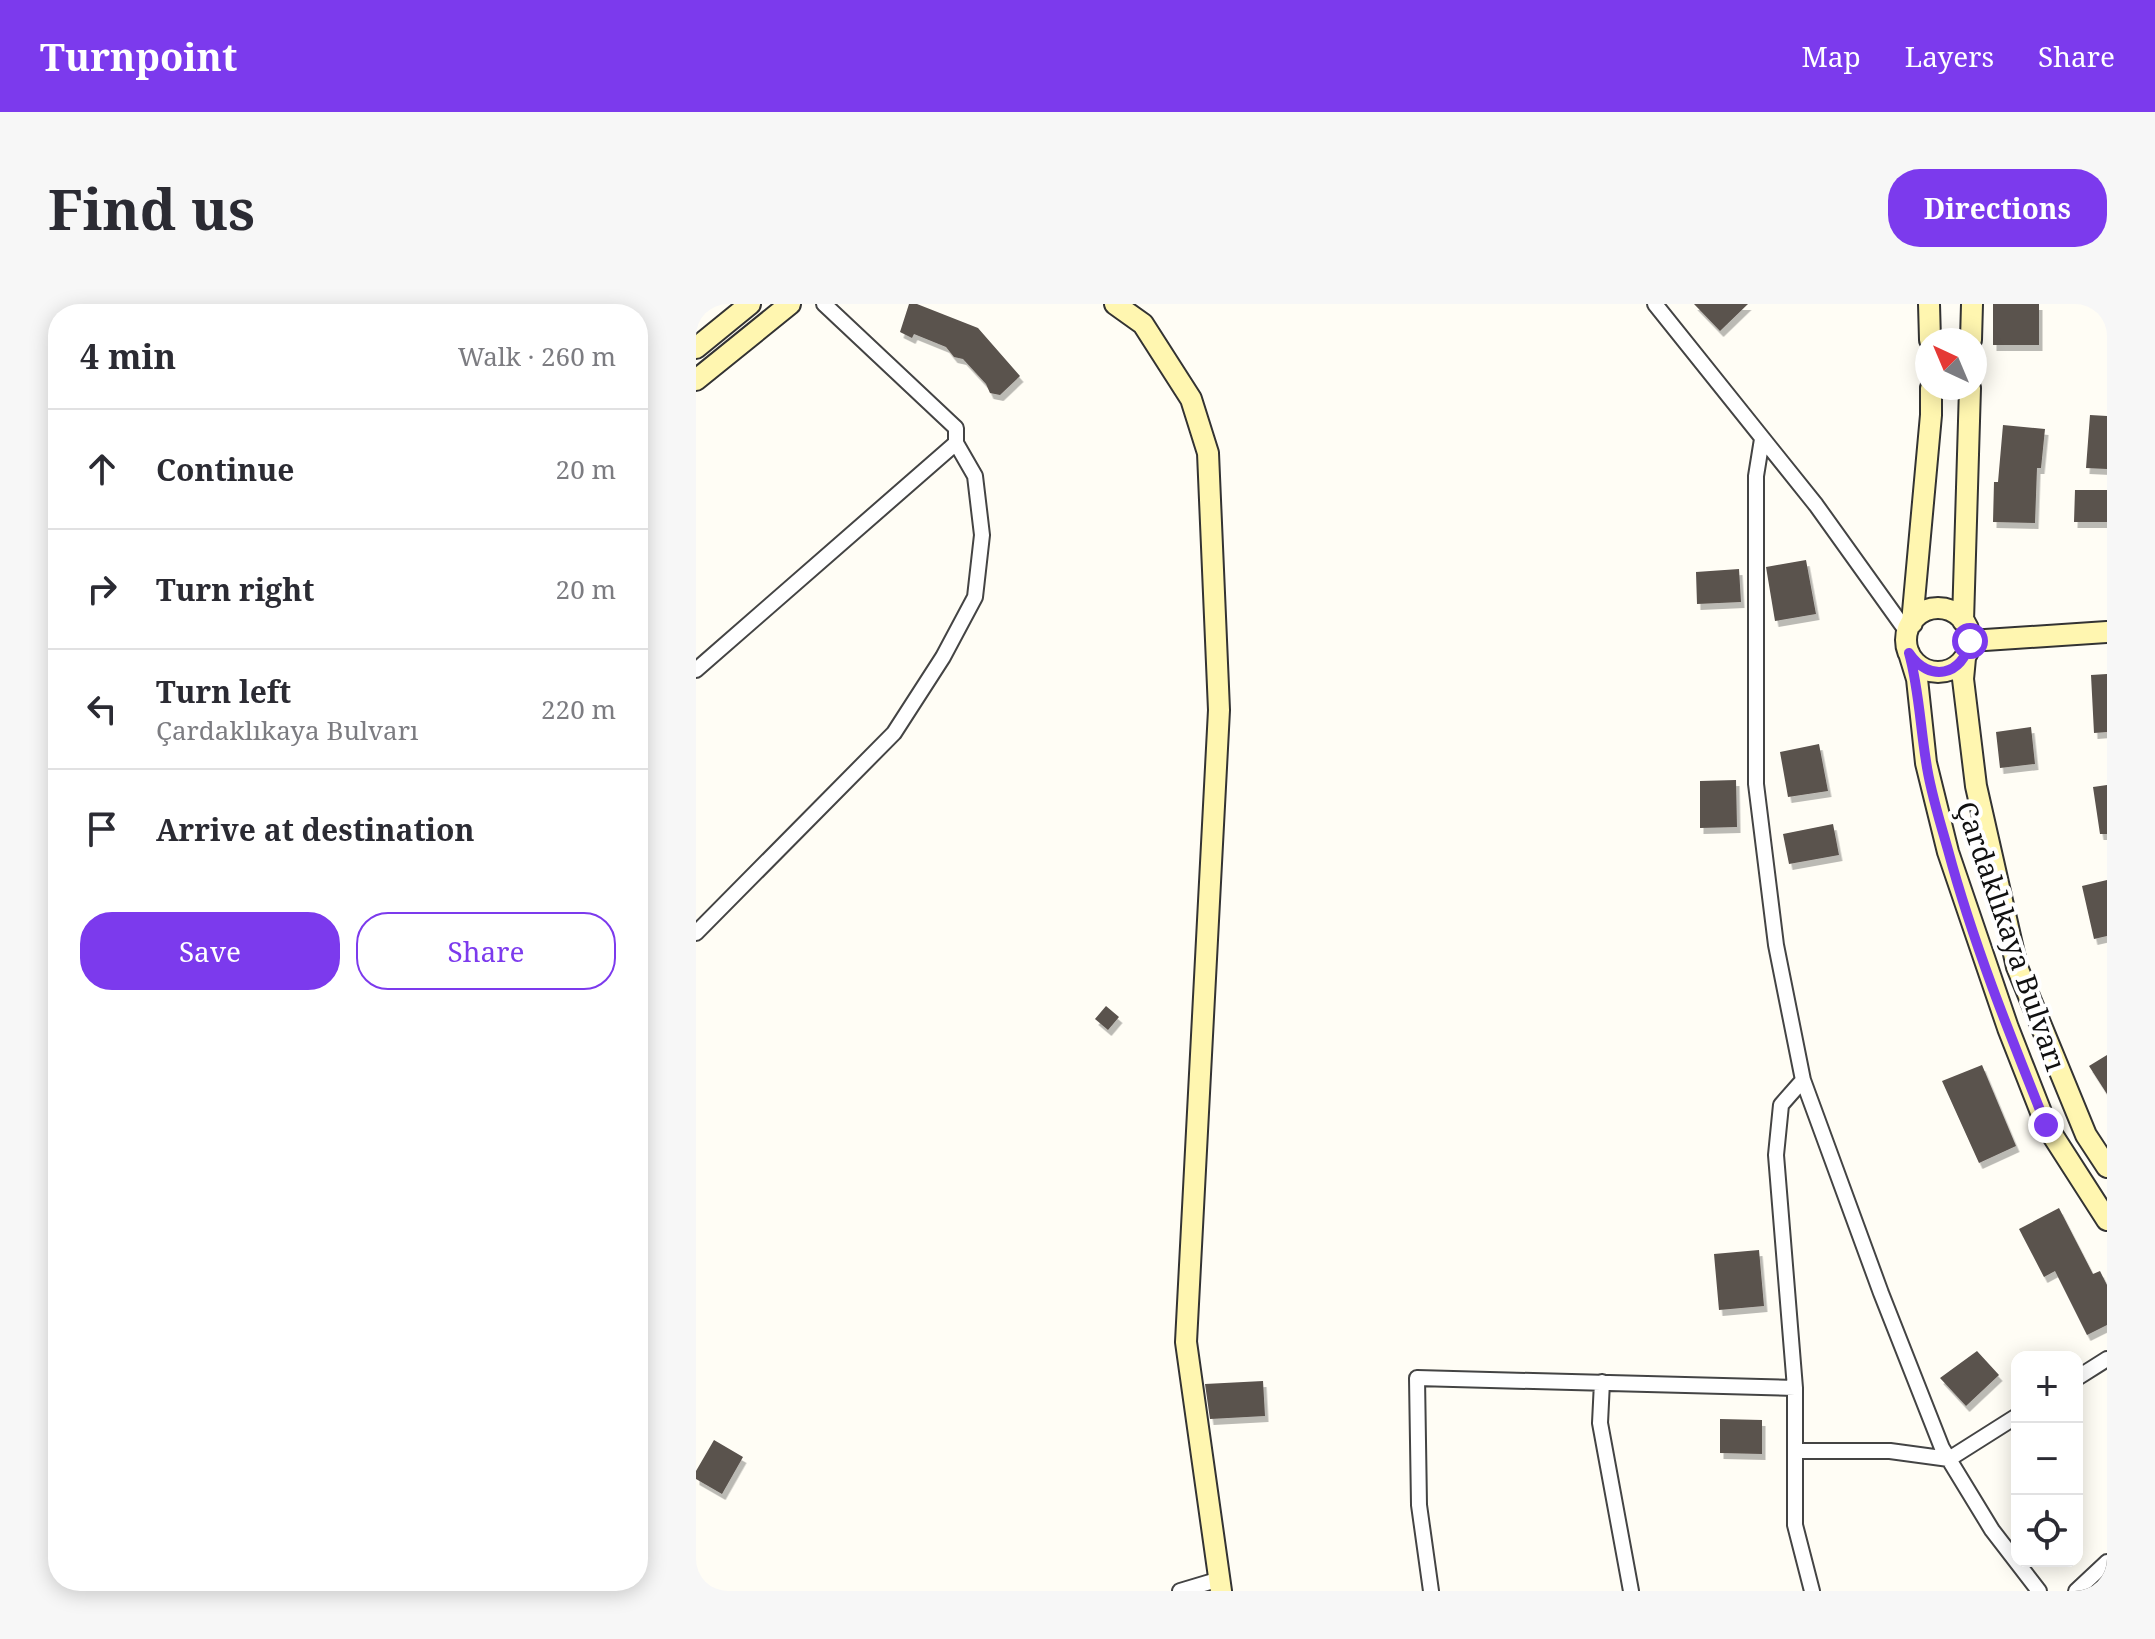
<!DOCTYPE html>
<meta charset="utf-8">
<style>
:root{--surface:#fff;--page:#f7f7f7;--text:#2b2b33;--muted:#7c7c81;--line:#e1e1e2;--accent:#7c3aed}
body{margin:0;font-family:"Noto Serif",serif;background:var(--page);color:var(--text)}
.controls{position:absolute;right:24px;bottom:24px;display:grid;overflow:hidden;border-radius:16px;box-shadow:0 4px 20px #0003}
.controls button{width:72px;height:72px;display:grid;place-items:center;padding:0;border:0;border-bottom:2px solid var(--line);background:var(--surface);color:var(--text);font:40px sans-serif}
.compass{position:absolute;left:1219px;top:24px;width:72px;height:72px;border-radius:50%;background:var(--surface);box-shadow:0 4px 20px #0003;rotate:316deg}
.stop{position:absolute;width:24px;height:24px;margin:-18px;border:6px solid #7c3aed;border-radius:50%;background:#fff}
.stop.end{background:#7c3aed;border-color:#fff;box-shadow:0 2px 8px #0008}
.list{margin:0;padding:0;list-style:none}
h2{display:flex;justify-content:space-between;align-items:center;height:104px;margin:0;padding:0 32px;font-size:34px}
h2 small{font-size:26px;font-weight:400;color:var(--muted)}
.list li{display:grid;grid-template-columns:52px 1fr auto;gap:24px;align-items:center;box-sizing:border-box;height:120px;padding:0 32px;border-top:2px solid var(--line)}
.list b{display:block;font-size:30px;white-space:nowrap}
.list p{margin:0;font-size:26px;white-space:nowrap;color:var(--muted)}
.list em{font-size:26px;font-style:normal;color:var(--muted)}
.actions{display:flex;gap:16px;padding:24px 32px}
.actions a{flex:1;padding:18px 0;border:2px solid var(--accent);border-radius:32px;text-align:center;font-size:28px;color:var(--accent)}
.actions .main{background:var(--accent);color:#fff}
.icon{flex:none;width:44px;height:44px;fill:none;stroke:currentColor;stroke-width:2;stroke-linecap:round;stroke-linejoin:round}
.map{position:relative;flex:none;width:1411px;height:1287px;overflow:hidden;border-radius:32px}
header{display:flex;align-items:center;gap:48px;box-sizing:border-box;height:112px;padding:0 40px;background:var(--accent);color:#fff}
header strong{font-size:38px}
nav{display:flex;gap:44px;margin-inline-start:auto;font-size:28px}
.intro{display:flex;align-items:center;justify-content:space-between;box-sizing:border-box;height:192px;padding:0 48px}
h1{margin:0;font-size:56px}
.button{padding:20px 36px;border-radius:32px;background:var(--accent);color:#fff;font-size:28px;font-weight:700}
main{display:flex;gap:48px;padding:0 48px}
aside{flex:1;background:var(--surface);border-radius:32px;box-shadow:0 4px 20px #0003}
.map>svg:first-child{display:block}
.building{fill:#5a524d;filter:url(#shadow)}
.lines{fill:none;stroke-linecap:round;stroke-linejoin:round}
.street-casing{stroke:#444;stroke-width:18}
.secondary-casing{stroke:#333;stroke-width:24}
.street{stroke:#fff;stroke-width:14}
.secondary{stroke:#fff6b0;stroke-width:20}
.route{stroke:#7c3aed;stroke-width:10}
.labels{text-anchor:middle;stroke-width:8;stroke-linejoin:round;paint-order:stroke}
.street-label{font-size:28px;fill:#111;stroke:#fff}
</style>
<header>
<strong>Turnpoint</strong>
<nav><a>Map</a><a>Layers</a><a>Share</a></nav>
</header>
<div class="intro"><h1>Find us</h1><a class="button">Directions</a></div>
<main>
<aside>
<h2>4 min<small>Walk · 260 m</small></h2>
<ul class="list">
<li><svg class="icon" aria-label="ahead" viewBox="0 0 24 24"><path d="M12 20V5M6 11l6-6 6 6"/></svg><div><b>Continue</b></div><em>20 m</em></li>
<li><svg class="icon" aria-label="right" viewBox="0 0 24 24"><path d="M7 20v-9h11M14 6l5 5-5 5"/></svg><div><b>Turn right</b></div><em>20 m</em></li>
<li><svg class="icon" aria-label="left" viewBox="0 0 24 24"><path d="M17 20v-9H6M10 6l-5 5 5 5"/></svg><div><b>Turn left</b><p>Çardaklıkaya Bulvarı</p></div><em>220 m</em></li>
<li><svg class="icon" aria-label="arrive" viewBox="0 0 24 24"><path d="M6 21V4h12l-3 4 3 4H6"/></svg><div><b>Arrive at destination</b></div></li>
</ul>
<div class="actions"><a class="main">Save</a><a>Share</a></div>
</aside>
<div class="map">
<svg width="1411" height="1287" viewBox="0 0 1411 1287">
<defs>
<filter id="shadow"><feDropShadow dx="3.5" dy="6" stdDeviation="0" flood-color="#0004"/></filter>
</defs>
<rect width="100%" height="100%" fill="#fffdf5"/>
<path class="building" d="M213,0H221L282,24L324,72L304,91L294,89L290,80L267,55L258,53L250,43L218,30L216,34L204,28Z
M998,0H1052L1024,27Z
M1297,0H1343V41H1297Z
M1394,111L1411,112V165L1390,164Z
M1307,121L1349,125L1345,164H1341L1339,219L1297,218L1298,178H1302Z
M1379,186H1411V218H1378Z
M1110,256L1120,310L1079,317L1070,263Z
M1043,265L1045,298L1001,300L1000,268Z
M1411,370V428L1398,429L1395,371Z
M1335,423L1339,460L1304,464L1300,428Z
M1123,440L1132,487L1092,493L1084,448Z
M1040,476L1041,523L1004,524V477Z
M1411,481V530H1404L1397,483Z
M1137,520L1143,551L1093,560L1087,530Z
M1411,576V632L1398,635L1386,582Z
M410,702L423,713L412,726L399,715Z
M1411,751V790L1393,762Z
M1286,761L1320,842L1283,859L1246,777Z
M1363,904L1397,970L1404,967L1411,981V1021L1391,1031L1359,967L1348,973L1323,925Z
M1063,946L1068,1002L1023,1006L1018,950Z
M1281,1047L1303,1071L1270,1102L1244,1074Z
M567,1077L569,1112L514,1115L509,1080Z
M1024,1115L1066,1116V1150L1024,1149Z
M18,1136L47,1153L26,1190L0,1175V1167Z"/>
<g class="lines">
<defs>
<path id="street" d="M959,0L1120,201L1211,328
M1066,135L1060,172V480L1080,641L1107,776L1185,989L1246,1144L1296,1226L1343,1287
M0,366L260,139V124L128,0
M0,629L198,429L247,353L279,293L286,231L279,172L260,139
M1107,776L1085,801L1080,851L1099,1084V1221L1116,1287
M1381,1074L1411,1055
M906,1078L904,1119L935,1287
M1099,1147H1194L1253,1155L1321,1112
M484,1287L524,1275
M735,1287L723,1201L721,1074L1099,1084
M1380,1287L1411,1258"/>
<path id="secondary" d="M419,0L447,20L495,95L512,149L523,406L490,1038L525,1287
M1233,0L1234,36
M1275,36L1276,0
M0,44L54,0
M0,76L94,0
M1210 336a32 32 0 1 1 64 0a32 32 0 1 1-64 0Z
M1267,317L1274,84
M1216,319L1235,111V84
M1274,337L1411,328
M1213,349L1221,375L1230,459L1252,548L1312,724L1350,821L1411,916
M1269,354L1267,375L1280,482L1321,663L1390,831L1411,863"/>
</defs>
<use href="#street" class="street-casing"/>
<use href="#secondary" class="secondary-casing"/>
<use href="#street" class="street"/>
<use href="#secondary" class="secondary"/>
</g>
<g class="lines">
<path class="route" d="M1274,337C1267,372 1233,379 1213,349C1223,385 1224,421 1230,457C1234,487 1244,517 1252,546C1277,639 1314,731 1350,821"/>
</g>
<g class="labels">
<g class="street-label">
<text transform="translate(1315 632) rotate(71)" y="10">Çardaklıkaya Bulvarı</text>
</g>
</g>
</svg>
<div class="controls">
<button>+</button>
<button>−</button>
<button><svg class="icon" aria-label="locate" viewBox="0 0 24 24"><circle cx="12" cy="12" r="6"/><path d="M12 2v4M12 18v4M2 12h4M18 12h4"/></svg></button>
</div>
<svg class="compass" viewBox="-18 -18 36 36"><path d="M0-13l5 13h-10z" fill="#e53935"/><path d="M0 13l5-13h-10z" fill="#7c7c81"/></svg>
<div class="stop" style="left:1274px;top:337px"></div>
<div class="stop end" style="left:1350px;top:821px"></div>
</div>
</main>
